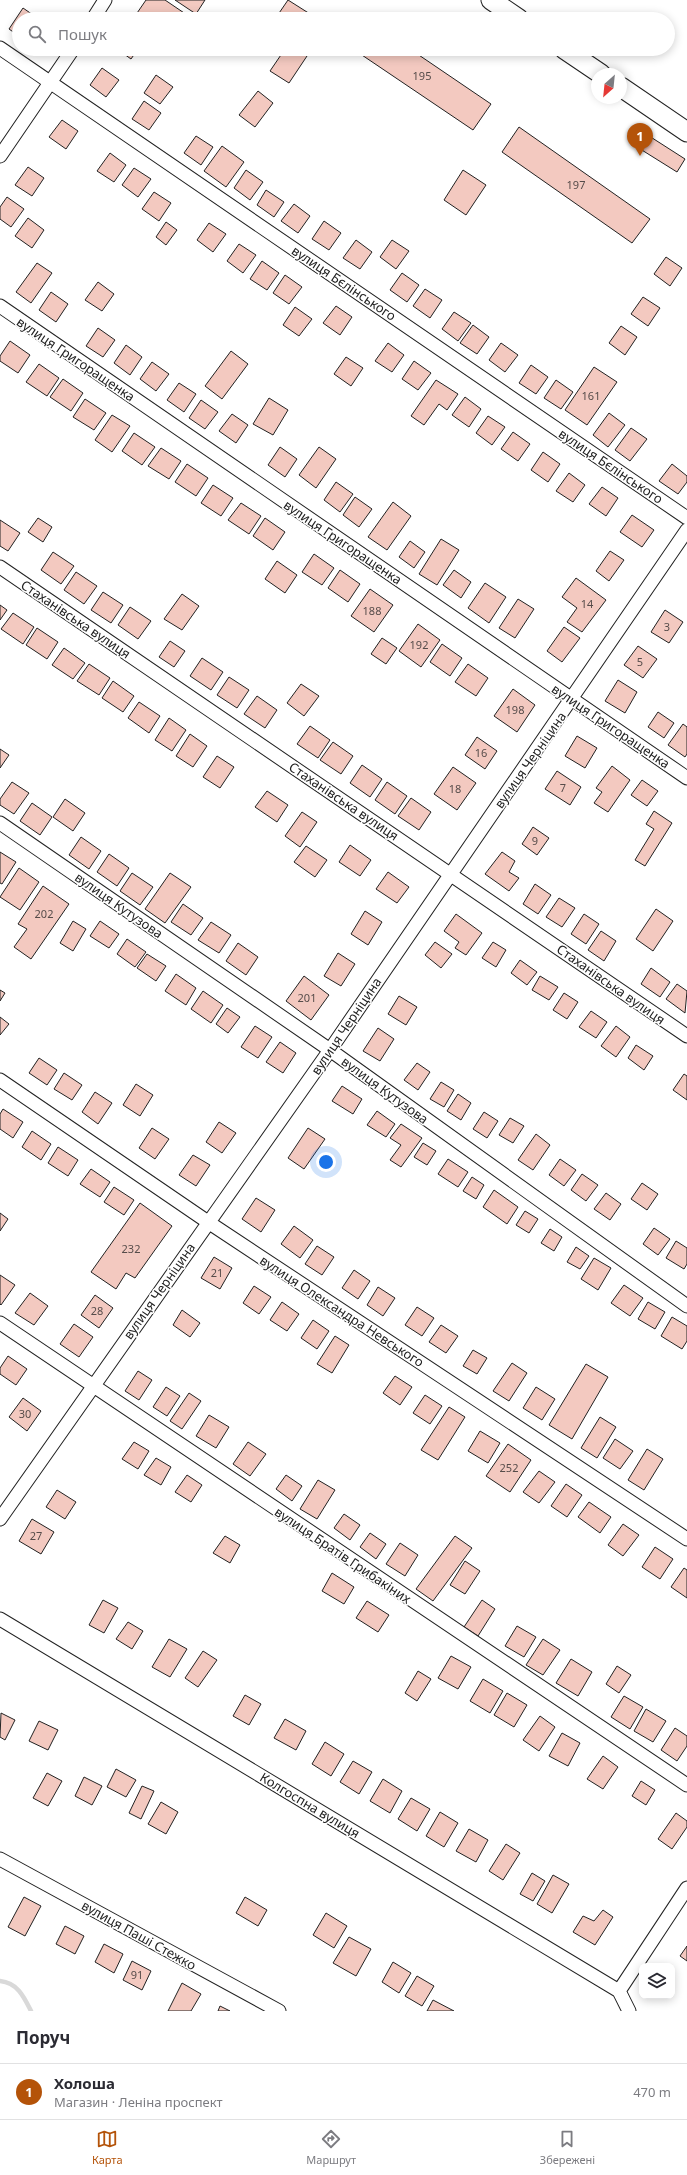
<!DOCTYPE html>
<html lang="uk">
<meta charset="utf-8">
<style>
:root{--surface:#fff;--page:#f7f7f7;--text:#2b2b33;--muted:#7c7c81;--line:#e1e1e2;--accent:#b45309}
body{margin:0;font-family:"Noto Sans",sans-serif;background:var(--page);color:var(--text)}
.controls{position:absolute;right:12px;bottom:12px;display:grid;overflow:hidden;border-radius:8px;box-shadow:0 2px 10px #0003}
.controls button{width:36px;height:36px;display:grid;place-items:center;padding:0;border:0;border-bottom:1px solid var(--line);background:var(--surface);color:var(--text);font:20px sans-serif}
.compass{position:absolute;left:591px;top:68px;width:36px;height:36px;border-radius:50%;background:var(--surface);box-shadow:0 2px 10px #0003;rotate:207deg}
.you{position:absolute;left:326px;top:1162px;width:14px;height:14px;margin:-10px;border:3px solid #fff;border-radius:50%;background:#1a73e8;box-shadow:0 0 0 6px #1a73e833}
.badge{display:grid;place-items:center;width:26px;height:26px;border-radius:50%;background:var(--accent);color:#fff;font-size:13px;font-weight:700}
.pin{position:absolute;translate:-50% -33px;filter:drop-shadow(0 1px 2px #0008)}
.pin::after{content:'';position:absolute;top:21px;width:14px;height:12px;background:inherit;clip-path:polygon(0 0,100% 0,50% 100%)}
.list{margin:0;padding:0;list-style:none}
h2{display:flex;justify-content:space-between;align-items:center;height:52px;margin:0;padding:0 16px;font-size:17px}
h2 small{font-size:13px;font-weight:400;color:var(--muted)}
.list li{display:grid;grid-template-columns:26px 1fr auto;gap:12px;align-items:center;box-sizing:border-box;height:56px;padding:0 16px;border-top:1px solid var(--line)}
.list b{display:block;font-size:15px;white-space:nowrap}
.list p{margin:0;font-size:13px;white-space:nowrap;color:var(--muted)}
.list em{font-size:13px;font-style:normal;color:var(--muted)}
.icon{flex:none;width:22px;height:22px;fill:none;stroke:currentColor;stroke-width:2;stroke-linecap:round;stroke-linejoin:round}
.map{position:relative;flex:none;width:687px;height:2011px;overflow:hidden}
.search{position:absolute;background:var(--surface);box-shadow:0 2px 10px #0003;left:12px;right:12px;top:12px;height:44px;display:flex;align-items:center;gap:10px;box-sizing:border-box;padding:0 14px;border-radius:22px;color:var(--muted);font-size:15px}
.sheet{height:108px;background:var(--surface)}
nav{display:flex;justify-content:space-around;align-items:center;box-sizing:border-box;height:56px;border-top:1px solid var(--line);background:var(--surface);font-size:11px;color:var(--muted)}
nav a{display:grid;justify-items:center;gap:2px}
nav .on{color:var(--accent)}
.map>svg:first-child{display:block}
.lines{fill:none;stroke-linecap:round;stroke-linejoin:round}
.stream{stroke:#d9d9d9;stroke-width:4.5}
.building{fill:#f3c9c0;stroke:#222}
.street-casing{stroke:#222;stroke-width:15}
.secondary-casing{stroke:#222;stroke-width:21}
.street{stroke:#fff;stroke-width:13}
.secondary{stroke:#fff;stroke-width:19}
.labels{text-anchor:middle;stroke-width:3;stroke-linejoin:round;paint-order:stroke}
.number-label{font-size:11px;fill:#564c4a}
.street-label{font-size:13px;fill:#222;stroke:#fff}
</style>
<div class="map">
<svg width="687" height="2011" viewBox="0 0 687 2011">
<rect width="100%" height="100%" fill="#fff"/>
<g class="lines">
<path class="stream" d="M0,1981C18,1983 24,1997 31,2011"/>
</g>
<path class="building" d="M146,0H165L193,19H140L135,16Z
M175,0H205L196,14Z
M288,0L318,19H275Z
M23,8L39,19H19V36L9,29Z
M117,49H138L131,59Z
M285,49H296L307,56L289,83L270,71Z
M353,49H410L491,104L473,130Z
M102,68L119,80L106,97L90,85Z
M156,75L173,87L160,104L144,93Z
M258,91L273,103L255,127L239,115Z
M144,101L161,113L149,130L132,119Z
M62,120L78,131L66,149L49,137Z
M519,127L650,219L632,243L502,152Z
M646,134L685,159L677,172L637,147Z
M196,136L213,147L201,165L184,153Z
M222,146L244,162L226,187L204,171Z
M110,153L126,165L114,182L97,171Z
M28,167L44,178L32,196L15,185Z
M134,168L151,179L138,197L122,185Z
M246,170L263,182L250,200L234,188Z
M463,170L486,185L466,215L444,200Z
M266,190L284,202L274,217L257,205Z
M154,192L171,203L159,221L142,209Z
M7,197L24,209L11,227L0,219V207Z
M294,204L310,216L298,233L281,221Z
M28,218L44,230L32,248L15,236Z
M324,221L341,233L329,250L312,239Z
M166,222L177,230L166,245L156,237Z
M209,223L226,234L213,252L197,240Z
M356,240L372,252L360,269L343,258Z
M392,240L409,251L396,269L380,257Z
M239,244L256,255L243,273L227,261Z
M666,257L682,268L670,286L654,274Z
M262,261L279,273L267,290L250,279Z
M37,263L52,273L31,303L16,292Z
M402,273L419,285L407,302L390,290Z
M285,275L302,287L289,304L273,293Z
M98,282L114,294L102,311L85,300Z
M425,289L442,300L430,318L413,306Z
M51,292L68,304L56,322L39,310Z
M643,297L660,308L648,326L631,314Z
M336,306L352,317L340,335L323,323Z
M295,307L312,319L299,336L283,325Z
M454,312L471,323L458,341L442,329Z
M473,325L489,337L477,354L460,343Z
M621,326L637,337L625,355L609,343Z
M98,328L115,340L103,357L86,346Z
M10,341L30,355L18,373L0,361V356Z
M388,343L404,355L392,372L375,361Z
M501,343L518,355L505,372L489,360Z
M126,345L142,357L130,375L114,363Z
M231,351L248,364L222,399L205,386Z
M346,357L363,368L351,386L334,374Z
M414,361L431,373L418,390L402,379Z
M152,362L169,374L156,391L140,379Z
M39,364L59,378L47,396L26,382Z
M531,365L548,377L536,394L519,383Z
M594,367L617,382L587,425L565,410Z
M63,379L83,393L71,411L50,397Z
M436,380L458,394L447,410L439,404L424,425L411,416Z
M556,380L573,392L561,409L544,398Z
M179,383L196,394L184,412L167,400Z
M465,397L481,409L469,427L452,415Z
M269,398L288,410L273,435L253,424Z
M85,399L106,413L94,430L73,417Z
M201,400L218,412L205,429L189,418Z
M609,413L625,425L608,447L593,435Z
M232,414L248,425L236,443L219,431Z
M112,415L130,426L112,452L95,440Z
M488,416L505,427L492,445L476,433Z
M631,428L647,439L630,461L615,450Z
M513,432L530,444L518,461L501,449Z
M134,433L155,447L142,465L122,451Z
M280,447L297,459L285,477L268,465Z
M319,447L336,459L316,488L299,475Z
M161,448L181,461L169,479L148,466Z
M543,452L560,464L548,482L531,470Z
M187,464L208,478L196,496L175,482Z
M672,464L687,476V482L678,494L659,481Z
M569,473L585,485L573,502L556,491Z
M336,482L353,494L340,512L324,500Z
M213,485L233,498L221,516L201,503Z
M602,487L618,498L606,516L589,504Z
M355,497L372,509L359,527L343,515Z
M393,502L411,516L387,550L368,537Z
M241,503L261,516L249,534L228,520Z
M632,515L654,530L642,547L620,532Z
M38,518L52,527L43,542L28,532Z
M265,518L285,532L273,550L253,536Z
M0,520L20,533L8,551L0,546Z
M441,539L459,550L437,585L419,574Z
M410,541L425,552L414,568L399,557Z
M610,551L624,560L609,581L596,571Z
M53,552L74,566L61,584L41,570Z
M314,554L334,568L322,585L302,572Z
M277,561L297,575L285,593L265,579Z
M340,570L360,584L348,602L328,588Z
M454,570L471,582L461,598L443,585Z
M76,572L97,586L84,604L64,590Z
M576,578L606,600L582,632L567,622L577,608L562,597Z
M485,583L506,597L489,623L468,608Z
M370,589L393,605L374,632L351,616Z
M103,592L123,605L111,623L91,610Z
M182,594L199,606L182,630L164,619Z
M518,599L534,609L515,638L499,628Z
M0,605L7,610L0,620Z
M130,607L151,621L138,639L118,625Z
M665,610L683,622L669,643L651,632Z
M13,613L34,627L23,644L1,629Z
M418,624L440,640L421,667L399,651Z
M564,627L580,638L562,662L547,651Z
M37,628L58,642L47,659L26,645Z
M382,638L397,648L386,664L371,654Z
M170,641L185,651L174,667L159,657Z
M442,644L462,658L450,676L430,662Z
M638,646L657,659L643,678L624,665Z
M64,648L85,663L73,679L52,665Z
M202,658L223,672L211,690L190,676Z
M89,664L110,678L99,695L77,681Z
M468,664L488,678L476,696L455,682Z
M229,677L249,690L237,708L217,695Z
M618,680L637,692L625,713L605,701Z
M113,681L134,696L123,712L102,698Z
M301,684L319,696L304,716L287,703Z
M513,689L535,705L517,732L494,716Z
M257,696L277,710L265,728L244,714Z
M139,702L160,716L149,733L128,718Z
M658,712L674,723L664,738L648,727Z
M169,718L186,730L172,751L155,740Z
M683,724L687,727V754L685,757L668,745Z
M310,726L330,740L318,758L297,744Z
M190,734L207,746L193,767L176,756Z
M577,736L597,748L585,768L565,756Z
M477,737L497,751L485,769L465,755Z
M333,742L353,756L341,774L320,760Z
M0,749L9,755L0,768Z
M217,756L234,767L220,788L203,777Z
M362,765L382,779L370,797L350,783Z
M612,766L630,780L608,812L594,803L602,792L596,788Z
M453,767L476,783L457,810L434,794Z
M557,771L581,787L570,805L545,789Z
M642,780L658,791L647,806L631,795Z
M12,782L29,793L14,814L0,805V799Z
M387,782L407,796L395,814L375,800Z
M267,791L288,805L277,822L255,807Z
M411,798L431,812L419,830L398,816Z
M65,799L85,813L73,831L53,817Z
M32,803L52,817L40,835L20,821Z
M654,811L672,823L645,866L635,860L654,829L646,824Z
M302,812L317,822L300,847L285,836Z
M533,827L549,838L537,855L522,844Z
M81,837L101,851L89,869L69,855Z
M350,845L371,860L360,876L339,862Z
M306,846L327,860L315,877L294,862Z
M0,852L16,862L2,884L0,883Z
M502,852L515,861L509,872L519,878L509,891L485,874Z
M109,854L129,868L117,886L97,872Z
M19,868L39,882L20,910L0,897Z
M388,872L409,887L397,903L376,889Z
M132,873L153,887L140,905L120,891Z
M170,873L191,887L165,923L145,909Z
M535,884L551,895L538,914L523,904Z
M43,886L69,904L31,959L14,947L27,929L18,924Z
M559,898L575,908L562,927L546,917Z
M183,904L203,918L191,935L171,922Z
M656,909L673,921L653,951L636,939Z
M365,911L382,922L368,945L351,934Z
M456,914L482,933L466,955L455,948L459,942L444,931Z
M584,914L599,924L586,944L571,934Z
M73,921L86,929L73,951L60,943Z
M100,921L119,934L109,948L90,936Z
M211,922L231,935L219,953L198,940Z
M601,931L616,941L604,961L588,950Z
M127,939L146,952L135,967L117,954Z
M435,942L452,954L441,968L425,955Z
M493,942L506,950L496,967L482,958Z
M238,943L258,957L246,975L226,961Z
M338,953L355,964L341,986L324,976Z
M147,954L166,966L156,981L137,968Z
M520,960L537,972L527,985L511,973Z
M651,968L670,982L660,997L641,984Z
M176,974L196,988L186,1005L165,991Z
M304,976L329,995L311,1020L286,1001Z
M540,976L558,987L549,1000L532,990Z
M677,984L687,991L685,1013L666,999Z
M0,990L5,993L0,1001Z
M203,991L223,1005L211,1023L191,1009Z
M564,993L578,1002L567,1019L553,1010Z
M399,996L417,1007L406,1025L388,1014Z
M227,1008L240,1017L228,1033L216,1024Z
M591,1011L607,1022L596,1038L579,1027Z
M0,1017L9,1024L0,1035Z
M255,1026L272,1037L258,1058L241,1047Z
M616,1026L630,1037L616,1057L601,1046Z
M378,1028L394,1039L380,1061L363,1051Z
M280,1042L296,1053L283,1073L266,1062Z
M636,1045L653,1056L644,1070L628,1058Z
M39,1058L57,1070L47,1085L29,1073Z
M417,1063L430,1072L418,1090L404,1080Z
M64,1073L82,1085L72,1100L54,1089Z
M684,1074L687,1076V1100L673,1090Z
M441,1082L454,1090L444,1107L430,1099Z
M136,1084L153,1095L140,1116L123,1105Z
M342,1086L362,1099L353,1114L332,1101Z
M95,1092L112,1103L98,1124L82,1112Z
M458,1094L471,1103L461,1120L447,1111Z
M3,1109L23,1122L13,1138L0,1129V1114Z
M377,1111L395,1124L386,1137L367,1125Z
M484,1112L498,1121L487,1138L473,1129Z
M510,1118L524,1126L513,1143L499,1135Z
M219,1122L236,1133L222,1153L206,1142Z
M401,1124L422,1138L401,1167L390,1160L401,1145L390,1138Z
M152,1128L169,1139L155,1159L139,1148Z
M308,1128L325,1139L304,1169L288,1158Z
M32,1131L51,1144L41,1160L22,1147Z
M536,1134L550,1145L533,1170L518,1160Z
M423,1143L436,1151L427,1165L414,1157Z
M58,1147L78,1160L68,1176L48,1163Z
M193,1155L210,1165L196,1186L179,1175Z
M448,1159L468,1172L458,1187L438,1174Z
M560,1159L576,1170L564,1186L549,1175Z
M91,1169L110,1182L100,1197L80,1184Z
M582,1174L598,1185L586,1201L571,1190Z
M472,1177L484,1185L476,1199L463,1191Z
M642,1183L658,1194L647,1210L631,1199Z
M114,1187L134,1200L124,1215L104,1202Z
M494,1190L518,1207L507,1224L483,1207Z
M606,1193L621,1204L610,1220L594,1209Z
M256,1198L275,1210L261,1232L242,1219Z
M140,1203L172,1226L135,1278L126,1273L116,1289L91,1272Z
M525,1211L538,1219L529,1233L516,1225Z
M0,1213L8,1219L0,1231Z
M294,1226L313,1240L300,1258L281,1244Z
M654,1228L670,1239L658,1255L643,1244Z
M550,1229L562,1237L554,1251L541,1243Z
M676,1241L687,1248V1264L684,1269L666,1258Z
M317,1246L334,1257L322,1275L305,1264Z
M576,1247L589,1256L580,1269L567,1262Z
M214,1257L232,1268L220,1289L201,1278Z
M594,1258L611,1268L598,1290L581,1279Z
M354,1270L370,1281L358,1299L342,1288Z
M0,1275L15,1285L1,1305L0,1304Z
M624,1285L643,1298L630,1316L611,1303Z
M254,1286L271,1297L259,1314L243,1303Z
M378,1287L395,1298L383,1316L367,1305Z
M30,1293L48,1306L34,1325L15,1313Z
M95,1295L113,1308L99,1328L81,1315Z
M282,1302L299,1314L287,1331L270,1320Z
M648,1302L665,1312L655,1329L638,1319Z
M417,1307L434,1318L422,1336L405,1325Z
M182,1310L200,1323L190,1337L173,1325Z
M672,1317L687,1326V1341L682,1349L661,1336Z
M313,1320L329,1331L317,1349L301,1338Z
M74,1324L93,1337L79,1357L60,1344Z
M441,1325L458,1336L446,1353L429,1342Z
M335,1336L349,1345L332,1373L317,1364Z
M473,1350L487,1358L477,1374L463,1366Z
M8,1356L27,1369L16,1385L0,1374V1368Z
M512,1363L527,1373L509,1401L493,1391Z
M586,1364L608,1377L572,1439L549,1425Z
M138,1371L152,1380L139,1400L125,1391Z
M395,1376L412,1387L400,1405L383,1393Z
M166,1387L180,1396L167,1416L153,1407Z
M536,1387L555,1399L542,1420L523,1408Z
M189,1393L201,1401L182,1429L170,1421Z
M425,1395L442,1406L430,1424L413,1413Z
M23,1398L41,1411L27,1431L9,1417Z
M449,1407L465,1417L438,1460L421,1450Z
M209,1415L229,1427L216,1448L196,1436Z
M600,1417L616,1427L597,1458L581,1448Z
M480,1431L500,1443L488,1463L468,1451Z
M615,1439L633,1451L620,1469L603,1458Z
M134,1442L149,1451L138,1469L122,1459Z
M248,1442L266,1454L250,1476L233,1464Z
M508,1444L531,1460L510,1492L486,1476Z
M647,1449L663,1459L644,1490L628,1480Z
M156,1458L171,1467L161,1485L144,1475Z
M539,1471L555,1482L539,1503L523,1492Z
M187,1475L202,1485L191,1502L175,1492Z
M286,1475L302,1486L292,1501L276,1489Z
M318,1480L335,1490L317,1519L300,1509Z
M566,1484L582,1495L567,1517L551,1506Z
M57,1490L76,1502L65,1519L46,1507Z
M589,1502L611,1517L600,1533L578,1517Z
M344,1514L360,1525L350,1540L334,1528Z
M32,1519L54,1532L41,1554L19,1541Z
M623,1524L639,1535L623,1556L608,1545Z
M370,1533L386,1544L376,1559L360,1547Z
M225,1536L240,1545L230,1563L213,1553Z
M455,1536L472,1548L433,1601L416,1589Z
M400,1543L418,1555L405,1576L386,1564Z
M655,1547L673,1559L660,1579L642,1567Z
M465,1561L480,1571L465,1594L450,1585Z
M684,1568L687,1570V1598L671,1587Z
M332,1573L354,1587L344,1604L322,1591Z
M103,1600L118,1608L104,1633L89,1625Z
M482,1600L495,1609L478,1636L464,1627Z
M367,1601L389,1615L378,1632L356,1618Z
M128,1622L143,1631L132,1649L116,1639Z
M517,1626L536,1637L524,1657L505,1646Z
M169,1639L187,1649L170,1677L152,1667Z
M543,1639L560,1650L543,1675L526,1665Z
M203,1651L217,1660L198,1687L185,1678Z
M451,1656L471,1667L458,1689L438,1678Z
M571,1659L592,1672L578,1696L556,1683Z
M617,1666L631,1675L619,1693L606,1684Z
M418,1671L431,1679L417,1701L405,1693Z
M483,1679L503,1691L490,1713L470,1701Z
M507,1693L527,1705L514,1727L494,1715Z
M245,1695L261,1704L249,1725L233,1716Z
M624,1696L643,1707L630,1729L611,1717Z
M646,1709L666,1721L653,1742L634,1731Z
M1,1713L15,1720L5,1740L0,1737Z
M540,1716L555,1727L539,1751L523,1740Z
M285,1719L306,1731L296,1750L274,1738Z
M39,1721L58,1730L48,1750L29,1741Z
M675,1728L687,1736V1746L677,1761L661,1750Z
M562,1733L580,1743L568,1766L549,1756Z
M325,1742L344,1754L331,1776L312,1764Z
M603,1756L618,1767L603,1789L587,1779Z
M353,1761L372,1772L359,1794L340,1782Z
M116,1769L136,1780L126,1797L107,1787Z
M47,1773L62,1781L48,1806L33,1798Z
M84,1777L102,1786L92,1805L75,1796Z
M383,1779L402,1791L390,1813L370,1801Z
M641,1781L655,1790L646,1805L632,1796Z
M142,1786L154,1791L141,1819L129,1813Z
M411,1798L430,1809L417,1831L398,1819Z
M161,1802L178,1812L166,1834L148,1824Z
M440,1812L458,1823L444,1847L426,1836Z
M676,1813L687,1821V1827L672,1849L658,1839Z
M469,1829L488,1840L476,1862L456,1851Z
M506,1844L520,1853L503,1880L489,1871Z
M532,1873L545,1881L533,1901L520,1894Z
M553,1875L569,1884L552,1913L537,1904Z
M24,1897L41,1906L25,1936L8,1927Z
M245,1897L267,1910L258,1926L236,1913Z
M603,1910L613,1917L595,1945L573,1932L583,1916L594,1921Z
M326,1913L347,1926L334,1948L313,1935Z
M65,1926L84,1936L75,1954L56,1944Z
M349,1937L371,1949L356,1976L333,1963Z
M104,1944L123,1954L114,1973L95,1962Z
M687,1946V1961L680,1956Z
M132,1961L151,1971L142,1990L123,1980Z
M393,1962L411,1973L399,1993L382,1982Z
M417,1976L434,1986L422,2006L405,1996Z
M182,1983L201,1994L191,2011H168Z
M433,2000L454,2011H427Z
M220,2006L230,2011H218Z"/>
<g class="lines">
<defs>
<path id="street" d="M93,19L105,0
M0,48L687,518
M0,156L73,49
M0,306L687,778
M0,567L687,1036
M0,823L330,1050L687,1306
M0,1080L208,1222L687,1539
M0,1323L687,1785
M0,1519L330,1050L687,530
M0,1619L619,1991
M0,1859L279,2011
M629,2011L619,1991L687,1888"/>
<path id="secondary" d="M491,0L519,19
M564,49L601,74
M621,87L687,132"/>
</defs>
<use href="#street" class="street-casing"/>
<use href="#secondary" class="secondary-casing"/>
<use href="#street" class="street"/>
<use href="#secondary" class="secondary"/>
</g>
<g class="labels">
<g class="number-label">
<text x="422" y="80">195</text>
<text x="576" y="189">197</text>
<text x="591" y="400">161</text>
<text x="587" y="608">14</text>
<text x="372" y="615">188</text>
<text x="667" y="631">3</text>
<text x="419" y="649">192</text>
<text x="640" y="666">5</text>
<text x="515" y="714">198</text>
<text x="481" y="757">16</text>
<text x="563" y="792">7</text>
<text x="455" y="793">18</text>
<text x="535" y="845">9</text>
<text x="44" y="918">202</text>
<text x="307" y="1002">201</text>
<text x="131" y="1253">232</text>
<text x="217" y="1277">21</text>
<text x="97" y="1315">28</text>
<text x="25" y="1418">30</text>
<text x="509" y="1472">252</text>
<text x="36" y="1540">27</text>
<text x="137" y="1979">91</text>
</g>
<g class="street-label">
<text transform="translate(344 283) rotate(34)" y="5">вулиця Бєлінського</text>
<text transform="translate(76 359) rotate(34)" y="5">вулиця Григоращенка</text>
<text transform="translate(611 466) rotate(34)" y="5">вулиця Бєлінського</text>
<text transform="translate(343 542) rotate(34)" y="5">вулиця Григоращенка</text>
<text transform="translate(76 619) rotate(34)" y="5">Стаханівська вулиця</text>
<text transform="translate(611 726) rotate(34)" y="5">вулиця Григоращенка</text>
<text transform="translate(530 760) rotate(-55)" y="5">вулиця Черніцина</text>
<text transform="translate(344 801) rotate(34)" y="5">Стаханівська вулиця</text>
<text transform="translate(119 905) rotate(35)" y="5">вулиця Кутузова</text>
<text transform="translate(611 984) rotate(35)" y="5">Стаханівська вулиця</text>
<text transform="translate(346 1026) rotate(-56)" y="5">вулиця Черніцина</text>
<text transform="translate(385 1090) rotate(36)" y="5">вулиця Кутузова</text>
<text transform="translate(159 1291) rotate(-55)" y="5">вулиця Черніцина</text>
<text transform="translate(342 1311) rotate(33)" y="5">вулиця Олександра Невського</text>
<text transform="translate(343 1555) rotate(34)" y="5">вулиця Братів Грибакіних</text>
<text transform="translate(310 1805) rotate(31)" y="5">Колгоспна вулиця</text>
<text transform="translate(139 1935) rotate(29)" y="5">вулиця Паші Стежко</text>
</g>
</g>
</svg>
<div class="controls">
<button><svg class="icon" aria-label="layers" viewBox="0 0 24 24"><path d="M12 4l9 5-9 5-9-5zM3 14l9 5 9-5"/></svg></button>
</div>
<svg class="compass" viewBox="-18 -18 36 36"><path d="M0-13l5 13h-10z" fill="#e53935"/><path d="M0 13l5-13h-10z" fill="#7c7c81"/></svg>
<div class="you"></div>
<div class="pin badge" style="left:640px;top:156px">1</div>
<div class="search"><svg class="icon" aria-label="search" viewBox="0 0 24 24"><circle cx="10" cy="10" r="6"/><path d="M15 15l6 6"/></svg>Пошук</div>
</div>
<section class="sheet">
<h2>Поруч<small></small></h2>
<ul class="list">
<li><span class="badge">1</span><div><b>Холоша</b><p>Магазин · Леніна проспект</p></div><em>470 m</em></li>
</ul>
</section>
<nav>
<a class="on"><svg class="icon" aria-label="map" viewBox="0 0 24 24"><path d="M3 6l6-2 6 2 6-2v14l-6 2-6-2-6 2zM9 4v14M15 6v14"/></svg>Карта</a>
<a><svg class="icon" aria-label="directions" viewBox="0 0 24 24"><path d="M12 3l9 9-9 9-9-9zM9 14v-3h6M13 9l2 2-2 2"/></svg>Маршрут</a>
<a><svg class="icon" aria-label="saved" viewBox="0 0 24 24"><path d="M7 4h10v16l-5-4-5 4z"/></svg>Збережені</a>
</nav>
